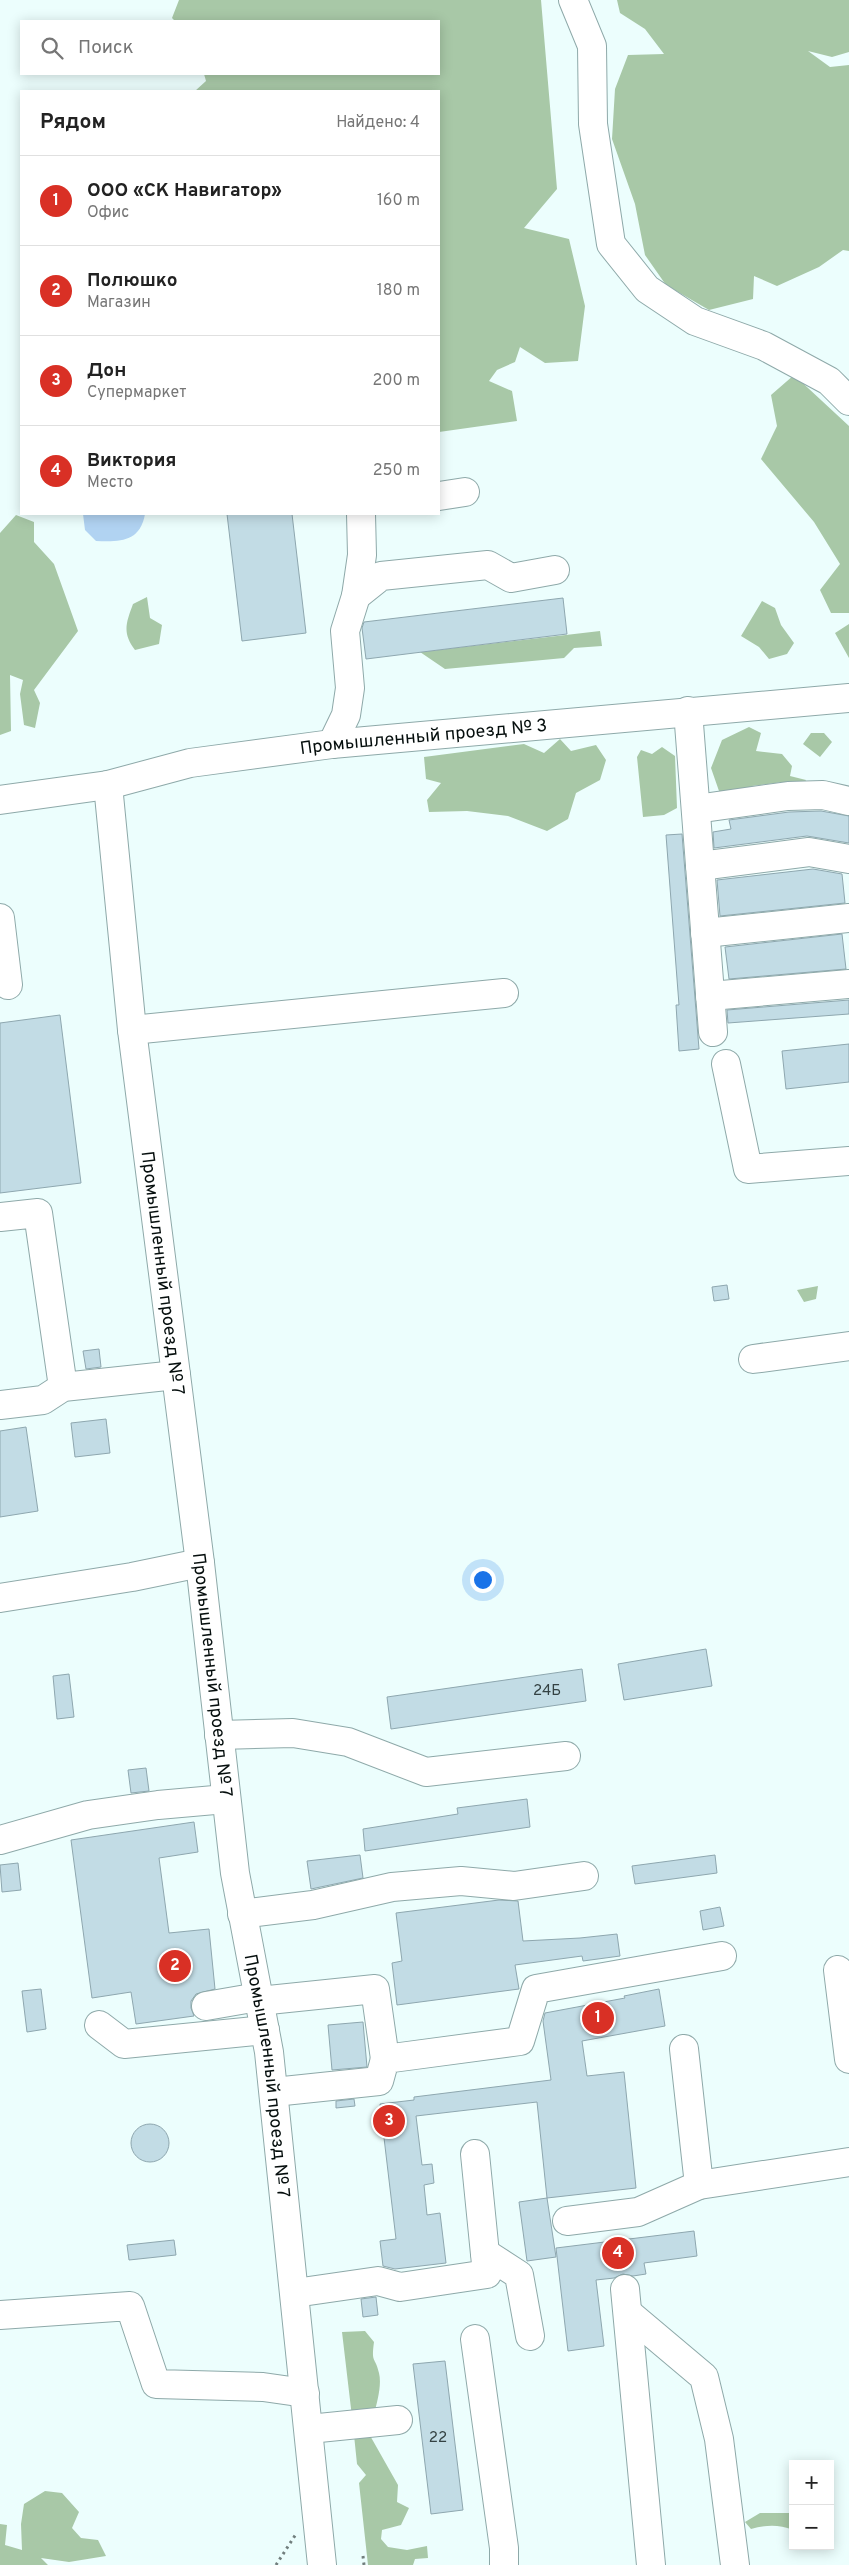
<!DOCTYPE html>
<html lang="ru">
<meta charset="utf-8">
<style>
:root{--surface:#fff;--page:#f6f6f6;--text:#222;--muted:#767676;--line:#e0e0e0;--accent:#d93025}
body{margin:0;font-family:Overpass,sans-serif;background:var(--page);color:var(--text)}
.controls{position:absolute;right:15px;bottom:15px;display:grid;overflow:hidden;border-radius:0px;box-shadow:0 2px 12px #0003}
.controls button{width:45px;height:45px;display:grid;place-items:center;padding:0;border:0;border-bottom:1px solid var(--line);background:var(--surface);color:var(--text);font:25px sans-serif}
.you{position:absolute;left:482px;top:1579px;width:18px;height:18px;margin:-12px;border:4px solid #fff;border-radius:50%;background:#1a73e8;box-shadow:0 0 0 8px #1a73e833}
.badge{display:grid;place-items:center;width:32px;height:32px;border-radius:50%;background:var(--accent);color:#fff;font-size:16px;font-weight:700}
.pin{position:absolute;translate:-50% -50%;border:2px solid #fff;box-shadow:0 1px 5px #0006}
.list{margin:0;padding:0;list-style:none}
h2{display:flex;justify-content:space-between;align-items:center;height:65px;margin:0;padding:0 20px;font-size:21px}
h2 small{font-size:16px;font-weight:400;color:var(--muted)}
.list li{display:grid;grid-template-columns:32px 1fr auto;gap:15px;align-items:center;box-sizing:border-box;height:90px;padding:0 20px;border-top:1px solid var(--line)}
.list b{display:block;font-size:19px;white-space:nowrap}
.list p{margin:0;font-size:16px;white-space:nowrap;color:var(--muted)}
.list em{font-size:16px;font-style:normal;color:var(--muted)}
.icon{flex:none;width:28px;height:28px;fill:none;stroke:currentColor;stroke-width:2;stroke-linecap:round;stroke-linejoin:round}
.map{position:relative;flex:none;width:849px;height:2565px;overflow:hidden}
.search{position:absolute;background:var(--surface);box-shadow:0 2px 12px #0003;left:20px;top:20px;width:420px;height:55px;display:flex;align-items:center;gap:12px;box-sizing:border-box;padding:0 18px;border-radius:0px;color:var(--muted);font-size:19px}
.panel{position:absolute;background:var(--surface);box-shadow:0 2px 12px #0003;left:20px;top:90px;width:420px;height:425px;border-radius:0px}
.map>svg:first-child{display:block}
.forest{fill:#a8c8a7}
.water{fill:#b1d3f2}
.building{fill:#c2dce5;stroke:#8ea7af}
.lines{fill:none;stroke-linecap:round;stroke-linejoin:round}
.minor-casing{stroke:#8ea9a9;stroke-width:30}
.path{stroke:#717e7d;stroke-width:3;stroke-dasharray:2.5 4;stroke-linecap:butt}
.minor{stroke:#fff;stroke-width:28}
.labels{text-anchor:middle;stroke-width:4;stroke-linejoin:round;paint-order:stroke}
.number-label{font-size:15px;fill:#344243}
.street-label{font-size:18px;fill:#050e0d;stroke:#fff}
</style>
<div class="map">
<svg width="849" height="2565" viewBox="0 0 849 2565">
<rect width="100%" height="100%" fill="#ecfefd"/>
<path class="forest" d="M179,0H541L557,189L524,228L569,239L585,306L578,361L545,363L520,347L515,362L497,370L489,381L512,391L517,421L439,432V91H195L206,81L204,74H439V21H175L172,18Z
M617,0H849V52L832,57L808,51L830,67L849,65V251L843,250L819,267L777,286L754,276L753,299L709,310L666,285L645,255L635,204L612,139L615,89L628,55L664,54L645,29L620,13Z
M794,375L849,426V613H831L820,590L840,564L814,522L761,459L777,426L771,395Z
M16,515L34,522V542L54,564L78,631L34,690L40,703L35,728L24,725L20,694L23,680L10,675L11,731L0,735V533Z
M147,597L150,618L162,625L159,644L135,650C122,633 126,623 133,604Z
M762,601L775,608L781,625L794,643L787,654L769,659L759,647L741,636Z
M849,624V658L835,633Z
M600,631L602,646L574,648L564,658L445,669L420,652Z
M749,727L761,733L756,751L782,754L792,766L790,776L806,780L801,790L783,782L752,786L738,794L719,791L711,768L722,740Z
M811,733H824L832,742L820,757L803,744Z
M560,739L571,751L596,745L606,760L600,780L576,793L568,819L547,831L508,816L467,811L429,812L427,800L441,783L426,779L424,757L524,744L544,753Z
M662,747L675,756L677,808L664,815L643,817L637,757L641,750L652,754Z
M818,1286L816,1299L804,1302L797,1290Z
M365,2331L374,2342C371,2364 375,2356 379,2373C382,2385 377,2403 374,2414L352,2417L342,2332Z
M368,2432L398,2485L397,2502L409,2508L401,2525L382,2530L381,2539L388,2547L407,2550L427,2546L428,2558L415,2559L413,2565H368L359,2483L366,2475L357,2464L354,2435Z
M45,2491L62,2493L79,2512L72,2528L81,2538L98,2540L106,2556L69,2562L41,2558L48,2565H0V2524L7,2525L5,2545L22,2550L21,2524L24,2504Z
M760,2513H793V2530C778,2524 766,2525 751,2529L745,2522Z"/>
<path class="water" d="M83,514H145C140,542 120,542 96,541L85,530Z"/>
<path class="building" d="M227,514H292L306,633L242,641Z
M563,598L567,634L366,659L362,628L364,622Z
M821,811L849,816V843L807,836L714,848L713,832L731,829L729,820L789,812Z
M682,834L699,1049L679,1051L676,1005H679L666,835Z
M813,869L842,874L845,903L720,916L717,880Z
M842,934L846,969L729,979L725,947Z
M849,1000V1014L728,1023L727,1010Z
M60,1015L81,1183L0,1193V1023Z
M849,1044V1082L786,1089L782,1051Z
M727,1285L729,1299L714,1301L712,1287Z
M99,1349L101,1367L86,1369L83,1351Z
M106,1419L110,1453L75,1457L71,1423Z
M26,1427L38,1511L0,1517V1431Z
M706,1649L712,1686L624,1700L618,1664Z
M582,1669L586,1701L391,1729L387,1697Z
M69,1674L74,1717L57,1719L53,1676Z
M146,1768L149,1791L131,1793L128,1770Z
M527,1799L530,1827L365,1851L363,1829L458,1814L457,1808Z
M194,1822L198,1852L159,1858L169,1933L209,1929L215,1989L196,1994L191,2001V2008L194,2016L136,2024L131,1992L92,1998L71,1840Z
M360,1855L363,1878L311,1889L307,1861Z
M715,1855L717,1873L635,1884L632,1866Z
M18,1863L21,1890L2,1892L0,1865Z
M499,1900L518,1901L523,1941L580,1938L617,1934L620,1956L583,1961L582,1956L515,1965L519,1989L397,2005L392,1963L402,1961L396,1913Z
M720,1907L724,1926L703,1930L700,1911Z
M41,1989L46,2029L27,2032L22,1991Z
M659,1989L665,2026L582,2041L587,2076L624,2072L636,2188L547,2198L537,2102L416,2116L422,2165L432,2164L434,2183L424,2185L427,2215L440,2213L446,2263L395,2269L383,2266L380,2241L396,2239L380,2104L414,2100V2097L551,2080L543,2021L545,2013L625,1998L624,1996Z
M363,2022L367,2067L332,2070L328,2025Z
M354,2099L355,2106L336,2108V2101Z
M131 2143a19 19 0 1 1 38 0a19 19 0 1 1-38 0Z
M547,2198L556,2257L527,2261L519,2202Z
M694,2231L697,2256L644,2263L646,2274L633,2276L623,2274L614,2278L596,2280L604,2346L568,2351L556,2248Z
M174,2240L176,2255L129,2260L127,2245Z
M376,2297L378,2315L363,2317L361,2299Z
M445,2361L463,2510L431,2514L413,2364Z"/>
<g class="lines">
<defs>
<g id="minor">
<path d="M573,0L592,46L593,124L611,244L647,289L695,321L764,346L829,381L849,401"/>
<path d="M439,496L465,492"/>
<path d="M356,596L362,555L361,514"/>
<path d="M688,711L713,1032"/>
<path d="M332,744L346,715L350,688L345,631L356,596L381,576L488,565L511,578L555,570"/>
<path id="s1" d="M108,785L132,1030L200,1563L235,1873L269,2052L322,2565"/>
<path id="s2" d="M0,800L108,785L190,763L332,744L849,698"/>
<path d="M696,809L788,796L823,795L849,801"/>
<path d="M700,866L809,852L849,859"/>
<path d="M0,918L8,985"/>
<path d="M705,933L849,918"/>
<path d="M710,996L849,984"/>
<path d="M132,1030L504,993"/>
<path d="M726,1064L748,1169L849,1161"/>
<path d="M0,1217L38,1213L63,1387"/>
<path d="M753,1359L849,1346"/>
<path d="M0,1405L43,1400L63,1387L176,1375"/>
<path d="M0,1598L132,1577L200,1563"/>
<path d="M219,1735L293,1733L348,1742L426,1772L566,1756"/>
<path d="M0,1840L88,1815L158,1805L226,1799"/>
<path d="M242,1914L313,1905L392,1887L461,1881L514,1886L584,1876"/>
<path d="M838,1970L849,2059"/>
<path d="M259,2001L375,1989L385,2059"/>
<path d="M206,2006L258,1997"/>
<path d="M99,2025L124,2044L265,2030"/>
<path d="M684,2049L699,2185"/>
<path d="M274,2092L379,2081L385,2059L520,2041L536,1989L722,1956"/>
<path d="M567,2221L638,2212L699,2185L849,2162"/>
<path d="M485,2253L519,2275L530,2336"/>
<path d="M625,2289L651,2565"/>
<path d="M295,2293L378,2281L400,2287L487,2274L475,2154"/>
<path d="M628,2313L704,2377L719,2439L735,2565"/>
<path d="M0,2315L130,2306L156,2384L263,2387L305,2393"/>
<path d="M475,2339L504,2548V2565"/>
<path d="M309,2429L398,2420"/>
</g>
</defs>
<use href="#minor" class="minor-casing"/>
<path class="path" d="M363,2556L364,2565
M276,2565L296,2534"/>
<use href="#minor" class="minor"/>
</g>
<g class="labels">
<g class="number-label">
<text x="547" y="1695">24Б</text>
<text x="438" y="2442">22</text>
</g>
<g class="street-label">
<text dy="6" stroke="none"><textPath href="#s2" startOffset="429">Промышленный проезд № 3</textPath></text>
<text dy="6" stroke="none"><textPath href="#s1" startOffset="491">Промышленный проезд № 7</textPath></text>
<text dy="6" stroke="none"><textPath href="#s1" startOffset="896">Промышленный проезд № 7</textPath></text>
<text dy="6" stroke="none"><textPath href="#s1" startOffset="1301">Промышленный проезд № 7</textPath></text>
</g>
</g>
</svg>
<div class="controls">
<button>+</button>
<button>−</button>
</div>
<div class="you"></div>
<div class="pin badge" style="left:598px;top:2018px">1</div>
<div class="pin badge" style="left:175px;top:1966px">2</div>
<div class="pin badge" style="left:389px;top:2121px">3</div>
<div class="pin badge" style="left:618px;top:2253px">4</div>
<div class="search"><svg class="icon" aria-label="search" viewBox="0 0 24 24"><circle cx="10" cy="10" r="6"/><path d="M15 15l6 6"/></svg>Поиск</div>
<section class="panel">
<h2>Рядом<small>Найдено: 4</small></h2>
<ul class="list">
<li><span class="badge">1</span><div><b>ООО «СК Навигатор»</b><p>Офис</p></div><em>160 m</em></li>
<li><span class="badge">2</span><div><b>Полюшко</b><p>Магазин</p></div><em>180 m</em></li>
<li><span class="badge">3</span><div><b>Дон</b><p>Супермаркет</p></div><em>200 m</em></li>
<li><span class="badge">4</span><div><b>Виктория</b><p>Место</p></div><em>250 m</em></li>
</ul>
</section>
</div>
